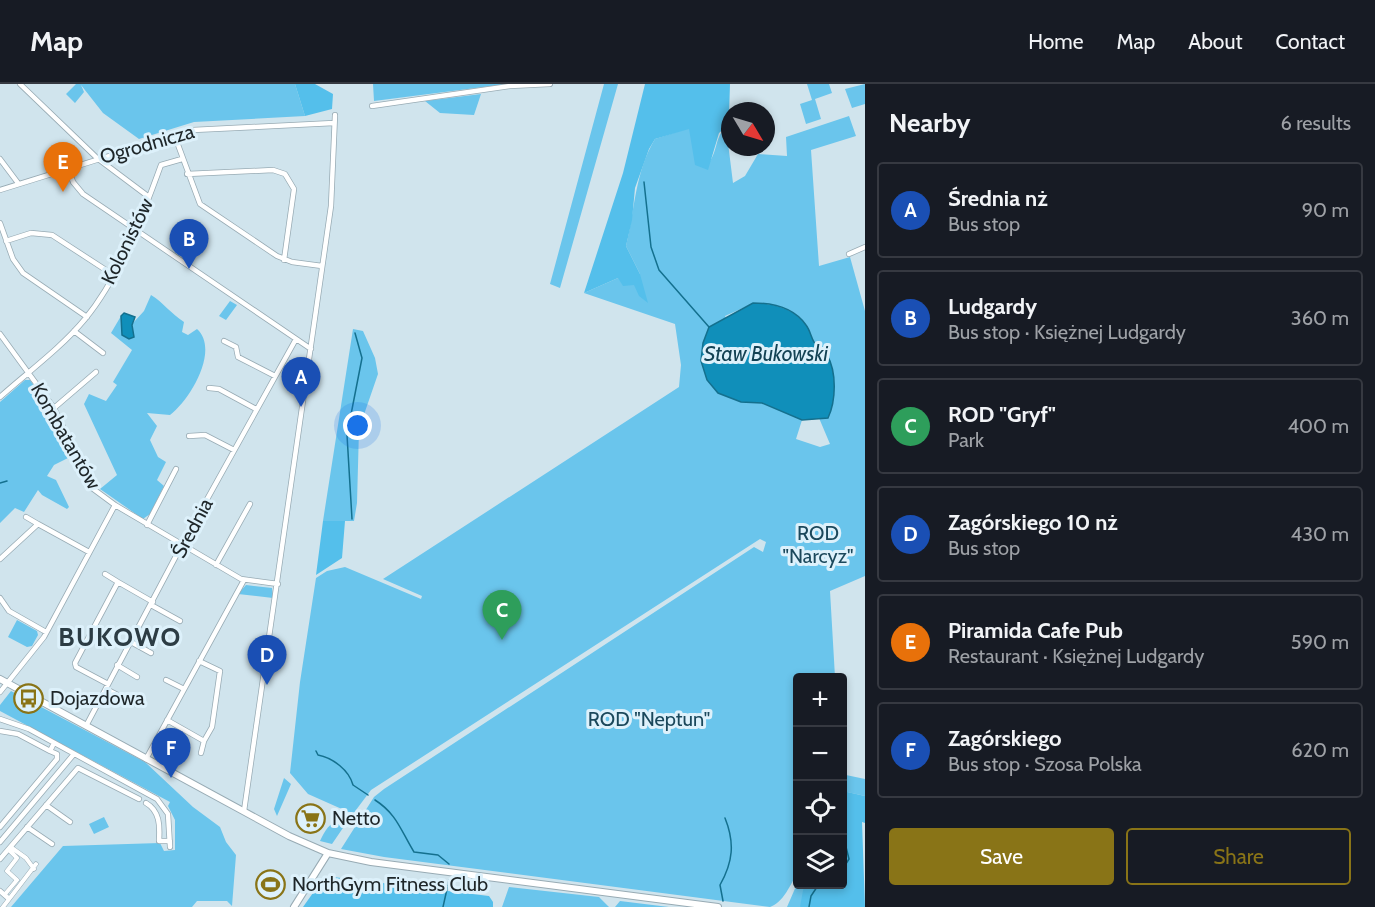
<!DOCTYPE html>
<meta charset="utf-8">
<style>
:root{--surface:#171b24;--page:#242831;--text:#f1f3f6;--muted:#9ea1a6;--line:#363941;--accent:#897417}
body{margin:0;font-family:Cabin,sans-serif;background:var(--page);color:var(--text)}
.controls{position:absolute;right:18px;bottom:18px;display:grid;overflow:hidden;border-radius:6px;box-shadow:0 3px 9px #0003}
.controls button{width:54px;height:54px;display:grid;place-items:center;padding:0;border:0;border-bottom:2px solid var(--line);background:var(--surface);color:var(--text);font:30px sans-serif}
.compass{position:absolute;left:721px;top:18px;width:54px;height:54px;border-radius:50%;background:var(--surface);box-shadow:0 3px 9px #0003;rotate:128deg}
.you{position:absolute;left:358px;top:342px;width:21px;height:21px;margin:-15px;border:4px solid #fff;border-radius:50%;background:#1a73e8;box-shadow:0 0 0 9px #1a73e833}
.badge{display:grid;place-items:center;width:39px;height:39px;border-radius:50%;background:var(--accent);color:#fff;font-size:20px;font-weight:700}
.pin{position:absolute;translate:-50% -50px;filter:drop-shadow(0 2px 3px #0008)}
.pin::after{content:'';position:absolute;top:32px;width:21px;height:18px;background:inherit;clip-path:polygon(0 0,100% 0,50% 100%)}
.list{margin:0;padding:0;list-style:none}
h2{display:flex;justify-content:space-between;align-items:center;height:78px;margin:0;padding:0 24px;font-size:26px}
h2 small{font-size:20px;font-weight:400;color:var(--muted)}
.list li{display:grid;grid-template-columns:39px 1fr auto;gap:18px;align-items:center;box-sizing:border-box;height:96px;margin:0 12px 12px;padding:0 12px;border:2px solid var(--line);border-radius:6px}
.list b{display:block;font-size:22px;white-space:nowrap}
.list p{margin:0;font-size:20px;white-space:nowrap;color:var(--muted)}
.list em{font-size:20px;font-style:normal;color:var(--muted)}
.actions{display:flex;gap:12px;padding:18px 24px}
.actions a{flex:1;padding:14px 0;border:2px solid var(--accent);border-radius:6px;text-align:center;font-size:21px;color:var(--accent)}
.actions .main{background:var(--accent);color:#fff}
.icon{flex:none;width:33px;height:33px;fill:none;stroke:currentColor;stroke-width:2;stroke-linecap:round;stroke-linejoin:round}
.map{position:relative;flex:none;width:865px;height:823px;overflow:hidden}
header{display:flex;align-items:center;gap:36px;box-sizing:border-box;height:84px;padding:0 30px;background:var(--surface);border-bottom:2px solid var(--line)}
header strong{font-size:28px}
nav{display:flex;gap:33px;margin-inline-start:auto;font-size:21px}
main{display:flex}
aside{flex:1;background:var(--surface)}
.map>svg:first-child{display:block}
.green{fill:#6ac5ec;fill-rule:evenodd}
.forest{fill:#54bfeb}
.water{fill:#108fba;stroke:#14708e;stroke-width:1.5}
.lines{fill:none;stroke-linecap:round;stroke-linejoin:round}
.stream{stroke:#14708e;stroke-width:1.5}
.pedestrian-casing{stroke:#98abb4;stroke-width:5}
.minor-casing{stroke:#98abb4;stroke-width:6}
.tertiary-casing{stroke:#98abb4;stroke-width:8}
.pedestrian{stroke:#fff;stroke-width:4}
.minor{stroke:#fff;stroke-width:4.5}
.tertiary{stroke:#fff;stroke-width:6}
.labels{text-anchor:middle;stroke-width:6;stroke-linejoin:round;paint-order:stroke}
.street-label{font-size:20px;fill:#1e2629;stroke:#ddf1fb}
.park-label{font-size:20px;fill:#1b485b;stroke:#ddf1fb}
.poi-label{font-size:20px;fill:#1e2629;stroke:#ddf1fb;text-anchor:start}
.water-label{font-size:21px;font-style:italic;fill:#134254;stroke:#ddf1fb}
.district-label{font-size:26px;font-weight:bold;letter-spacing:1.5px;fill:#2c3c44;stroke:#ddf1fb}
</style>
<header>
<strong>Map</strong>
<nav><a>Home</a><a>Map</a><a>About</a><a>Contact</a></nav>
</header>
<main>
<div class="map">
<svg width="865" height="823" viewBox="0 0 865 823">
<rect width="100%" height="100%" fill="#d0e4ed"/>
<path class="green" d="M76,0H295L305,32L194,38L139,55L103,29L81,1L84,8L75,19L66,10Z
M373,0H507L374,17Z
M604,0H618L560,204L550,200Z
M807,0H829L832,9L815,15L821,35L806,40L800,20L812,16Z
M865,0V20L852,24L845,5Z
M481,10L474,31L440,29L425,17Z
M849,32L856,52L811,66L819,182L850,173L865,227V492L830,507L835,593L798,594L797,789C791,800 783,819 770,823L384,773L341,765L374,713L384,705L751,465L754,463L763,468L766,458L760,455L371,706L353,730L308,710L290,689L300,598L316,494L327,487L345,483L421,515L422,512L383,495L679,303L681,281L675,240L584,209L618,194L640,190L626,162C635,125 635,88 655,55L689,44L710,77C718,65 715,53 726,43L733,99L745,92L758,70L787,72L786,53ZM767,219L827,270L828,334H819L830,360L820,363L796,355L802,336L762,319L725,232L752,220Z
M151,211C164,219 170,229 184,238L182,248L188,251L197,245C220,266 190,316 170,331L147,329L157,342L150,356L158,373L166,378L157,396L164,402L150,430L143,435L100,405L117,391L84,320L89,310L106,317L117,301L113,298L132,266L111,249L121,232L122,251L144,227Z
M230,217L237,221L226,236L219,232Z
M353,245L363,247L375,274L378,290L359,345L357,419L354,437H323Z
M25,296H30L52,327L70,370L68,374L54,381L47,392L56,396L69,423L67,425L42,411L38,406L24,428L15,424L0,439V318Z
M246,501L272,504L273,514L238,510Z
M17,536L37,547L38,551L32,562L27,563L8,553Z
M11,607L145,678L193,723L220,743L226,758L236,771L232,822L227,817H197L192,823H11L63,762L160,759L164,767L175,766V736L168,722L170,718L0,627V621Z
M846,691L865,695V712L847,708Z
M284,694L291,700L277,732L274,725Z
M104,733L109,743L94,750L89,740Z
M341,736L347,738L332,760L320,757C325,747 329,738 341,736Z
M797,800L804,801L803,820L800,823H787Z
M509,803L599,813L609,823H502Z
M620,817L669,823H615Z"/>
<path class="forest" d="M295,0H315L333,10L332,25L305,32Z
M645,0H730L729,31L726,43L719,49L708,86L695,81L689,45L655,55L649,65L635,104L632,136L626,162L640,190L648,219L639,212L634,201L623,202L618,194L584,209L623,89Z
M323,437H345L342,474L316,491Z
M843,707L865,712V739L862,738L865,823H800L804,801L842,800Z
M333,793L489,812L493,818V823H303L320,799Z"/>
<path class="water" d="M753,219C772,219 794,224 806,241C810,246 811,253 814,258C818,263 824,266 827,271C837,288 836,317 828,334L802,336L762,319L741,318L718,309L707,296L701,277L703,259L709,243Z
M124,229L135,233L132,241L134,253L129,255L122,251L121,232Z"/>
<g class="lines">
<path class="stream" d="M644,98L651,163L659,186L709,243
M0,399L7,397
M352,435L347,351L362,274L355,249
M316,667L318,671C333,674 349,686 353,701L368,711
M375,716C397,730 401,747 414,768L438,771L449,780
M842,726L843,692
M842,747L849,775L842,786
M723,817L720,801C733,778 735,759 725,734
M443,823L449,796
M809,823L811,812L819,800"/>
<defs>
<path id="pedestrian" d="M12,764L26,774L34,785
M6,809L17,796L7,787L17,774L10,767
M3,823L36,780"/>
<path id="minor" d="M20,0L97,74L149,113
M372,22L510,2L550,0
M174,50L200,120L277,172L292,178L322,182
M0,75L18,99
M68,83L73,98L83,110L311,265
M187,90L273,86L285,90L294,105L284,176
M0,106L193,46L334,39
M0,139L13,175L23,189L87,233
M6,157L31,149L52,151L112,190
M849,170L865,163
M74,247L103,269
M0,250L54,324L92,404L115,421
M224,257L236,263L238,273L275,292
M209,304L219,305L256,325
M0,313C28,288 61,264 85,235C119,194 143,131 161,81L182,75
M54,324L96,288
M189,352L205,351L234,366
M26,433L38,440
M147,441L176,385
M0,475L38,440L89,468
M216,481L250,420
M105,490L118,498
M0,514L9,527L46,548
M151,521L180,537
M131,558L151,569
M117,581L137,593
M166,596L184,605
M108,600L76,583L75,579L118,498L153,518
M106,605L135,620
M0,608L44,553L115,421L241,495L278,500
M0,635L29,645L157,715L168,730L170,763
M167,636L204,657L212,643L220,587L199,577
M86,642L185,455L296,255
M0,647L18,650L50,667
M201,669L204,657
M146,675L244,496
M146,719C160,727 160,742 159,757H170
M46,721L70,738
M244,727L331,122L335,31
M0,743L57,675V670L50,667L54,659
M27,743L52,760
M0,758L74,670
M0,775L78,684L139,715
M0,807L8,814"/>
<path id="tertiary" d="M0,595L289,752L328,769L371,778L718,823
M294,823L328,769"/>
</defs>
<use href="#pedestrian" class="pedestrian-casing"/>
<use href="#minor" class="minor-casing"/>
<use href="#tertiary" class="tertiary-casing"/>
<use href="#pedestrian" class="pedestrian"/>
<use href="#minor" class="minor"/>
<use href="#tertiary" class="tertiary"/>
</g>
<defs>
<symbol id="bus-ring" viewBox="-11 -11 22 22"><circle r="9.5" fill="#ddf1fb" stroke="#897417" stroke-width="1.5"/><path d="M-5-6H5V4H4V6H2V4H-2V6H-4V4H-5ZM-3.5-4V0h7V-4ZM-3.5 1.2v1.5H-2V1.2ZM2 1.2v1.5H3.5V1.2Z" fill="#897417"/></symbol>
<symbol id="supermarket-ring" viewBox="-11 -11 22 22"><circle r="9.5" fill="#ddf1fb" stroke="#897417" stroke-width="1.5"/><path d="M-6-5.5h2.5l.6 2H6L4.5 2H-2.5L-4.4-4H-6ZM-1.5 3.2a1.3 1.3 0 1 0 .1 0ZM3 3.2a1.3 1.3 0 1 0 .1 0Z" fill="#897417"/></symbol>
<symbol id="stadium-ring" viewBox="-11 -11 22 22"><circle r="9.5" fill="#ddf1fb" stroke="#897417" stroke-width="1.5"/><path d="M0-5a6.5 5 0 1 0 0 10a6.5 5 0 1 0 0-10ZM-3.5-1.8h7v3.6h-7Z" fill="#897417"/></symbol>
</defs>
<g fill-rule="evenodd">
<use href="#bus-ring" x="12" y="598" width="33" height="33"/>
<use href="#supermarket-ring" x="294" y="718" width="33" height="33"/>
<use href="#stadium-ring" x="254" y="784" width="33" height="33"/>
</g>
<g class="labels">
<g class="street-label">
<text transform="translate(147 60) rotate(-16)" y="7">Ogrodnicza</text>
<text transform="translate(127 157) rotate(-64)" y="7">Kolonistów</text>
<text transform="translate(66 352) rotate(60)" y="7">Kombatantów</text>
<text transform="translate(192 444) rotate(-62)" y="7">Średnia</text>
</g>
<g class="park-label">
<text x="818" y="456">ROD<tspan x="818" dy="23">"Narcyz"</tspan></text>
<text x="649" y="642">ROD "Neptun"</text>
</g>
<g class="poi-label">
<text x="50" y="621">Dojazdowa</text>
<text x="332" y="741">Netto</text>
<text x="292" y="807">NorthGym Fitness Club</text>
</g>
<g class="water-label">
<text x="766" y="277">Staw Bukowski</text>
</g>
<g class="district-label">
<text x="120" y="562">BUKOWO</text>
</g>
</g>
</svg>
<div class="controls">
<button>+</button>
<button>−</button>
<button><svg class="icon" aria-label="locate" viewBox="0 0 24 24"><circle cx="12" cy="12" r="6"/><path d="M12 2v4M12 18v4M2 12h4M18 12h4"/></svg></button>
<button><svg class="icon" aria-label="layers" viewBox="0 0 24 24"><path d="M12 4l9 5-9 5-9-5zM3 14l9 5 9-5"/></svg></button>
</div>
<svg class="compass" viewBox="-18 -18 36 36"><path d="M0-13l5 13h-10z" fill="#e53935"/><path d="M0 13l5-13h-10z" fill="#9ea1a6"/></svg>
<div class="you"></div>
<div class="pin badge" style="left:301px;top:323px;background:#1a4fb4">A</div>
<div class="pin badge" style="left:189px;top:185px;background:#1a4fb4">B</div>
<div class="pin badge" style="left:502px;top:556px;background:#2e9e5b">C</div>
<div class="pin badge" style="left:267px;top:601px;background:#1a4fb4">D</div>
<div class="pin badge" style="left:63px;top:108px;background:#e8710a">E</div>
<div class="pin badge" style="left:171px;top:694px;background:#1a4fb4">F</div>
</div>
<aside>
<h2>Nearby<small>6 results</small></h2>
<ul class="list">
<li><span class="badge" style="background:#1a4fb4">A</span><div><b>Średnia nż</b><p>Bus stop</p></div><em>90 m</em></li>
<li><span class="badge" style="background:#1a4fb4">B</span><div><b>Ludgardy</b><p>Bus stop · Księżnej Ludgardy</p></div><em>360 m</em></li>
<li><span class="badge" style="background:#2e9e5b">C</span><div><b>ROD &quot;Gryf&quot;</b><p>Park</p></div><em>400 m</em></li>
<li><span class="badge" style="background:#1a4fb4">D</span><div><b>Zagórskiego 10 nż</b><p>Bus stop</p></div><em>430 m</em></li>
<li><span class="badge" style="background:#e8710a">E</span><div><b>Piramida Cafe Pub</b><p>Restaurant · Księżnej Ludgardy</p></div><em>590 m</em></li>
<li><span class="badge" style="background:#1a4fb4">F</span><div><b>Zagórskiego</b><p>Bus stop · Szosa Polska</p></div><em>620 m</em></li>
</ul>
<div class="actions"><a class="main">Save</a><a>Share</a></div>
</aside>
</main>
